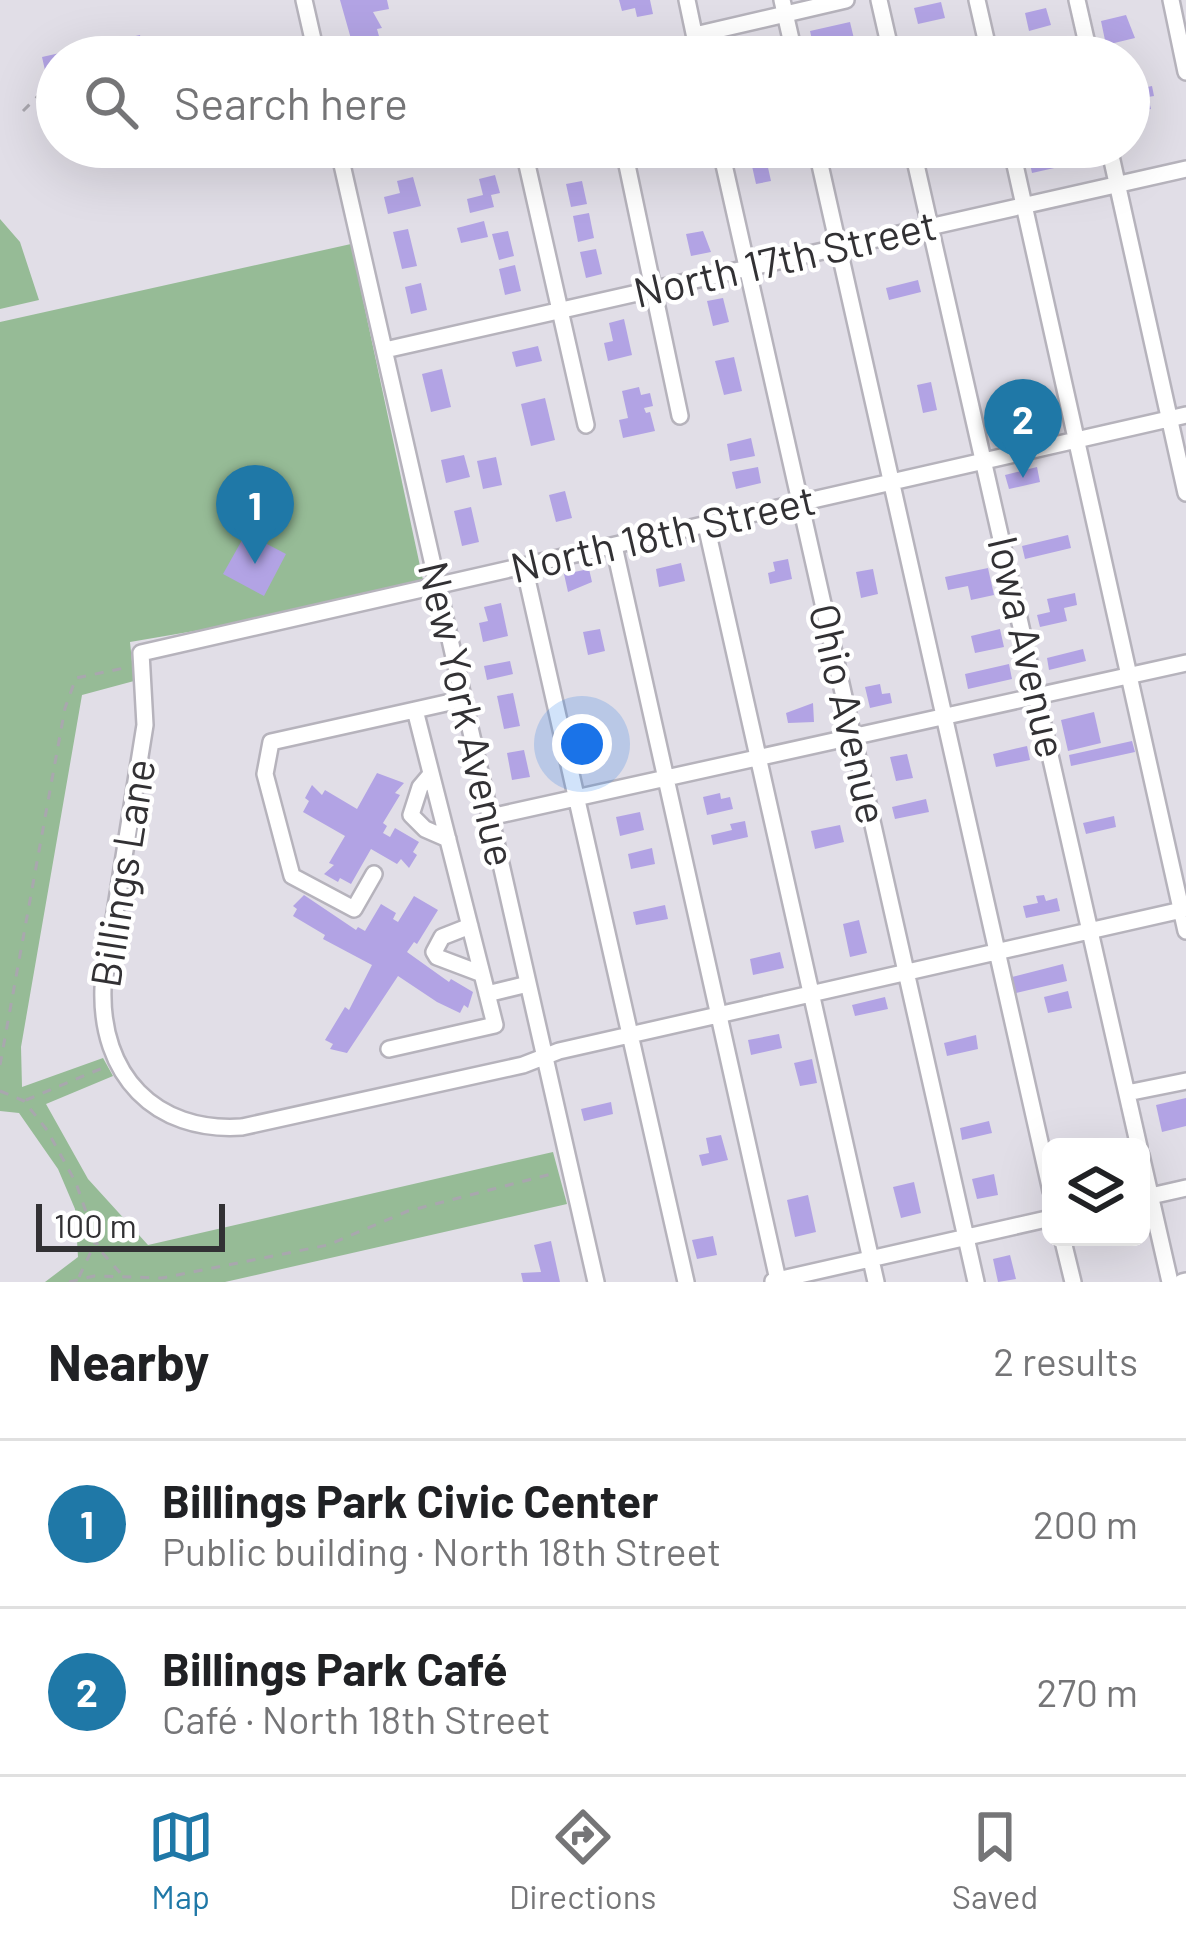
<!DOCTYPE html>
<meta charset="utf-8">
<style>
:root{--surface:#fff;--page:#f6f6f6;--text:#202124;--muted:#757577;--line:#e0e0e0;--accent:#1f78a7}
body{margin:0;font-family:Barlow,sans-serif;background:var(--page);color:var(--text)}
.controls{position:absolute;right:36px;bottom:36px;display:grid;overflow:hidden;border-radius:18px;box-shadow:0 12px 48px #0002}
.controls button{width:108px;height:108px;display:grid;place-items:center;padding:0;border:0;border-bottom:3px solid var(--line);background:var(--surface);color:var(--text);font:60px sans-serif}
.scale{position:absolute;left:36px;bottom:30px;width:189px;box-sizing:border-box;padding-left:12px;border:6px solid #323134;border-top:0;font-size:33px;line-height:42px;white-space:nowrap;color:#323134;-webkit-text-stroke:9px #fff;paint-order:stroke}
.you{position:absolute;left:582px;top:744px;width:42px;height:42px;margin:-30px;border:9px solid #fff;border-radius:50%;background:#1a73e8;box-shadow:0 0 0 18px #1a73e833}
.badge{display:grid;place-items:center;width:78px;height:78px;border-radius:50%;background:var(--accent);color:#fff;font-size:39px;font-weight:700}
.pin{position:absolute;translate:-50% -99px;filter:drop-shadow(0 3px 6px #0008)}
.pin::after{content:'';position:absolute;top:63px;width:42px;height:36px;background:inherit;clip-path:polygon(0 0,100% 0,50% 100%)}
.list{margin:0;padding:0;list-style:none}
h2{display:flex;justify-content:space-between;align-items:center;height:156px;margin:0;padding:0 48px;font-size:51px}
h2 small{font-size:39px;font-weight:400;color:var(--muted)}
.list li{display:grid;grid-template-columns:78px 1fr auto;gap:36px;align-items:center;box-sizing:border-box;height:168px;padding:0 48px;border-top:3px solid var(--line)}
.list b{display:block;font-size:45px;white-space:nowrap}
.list p{margin:0;font-size:39px;white-space:nowrap;color:var(--muted)}
.list em{font-size:39px;font-style:normal;color:var(--muted)}
.icon{flex:none;width:66px;height:66px;fill:none;stroke:currentColor;stroke-width:2;stroke-linecap:round;stroke-linejoin:round}
.map{position:relative;flex:none;width:1186px;height:1282px;overflow:hidden}
.search{position:absolute;background:var(--surface);box-shadow:0 12px 48px #0002;left:36px;right:36px;top:36px;height:132px;display:flex;align-items:center;gap:30px;box-sizing:border-box;padding:0 42px;border-radius:66px;color:var(--muted);font-size:45px}
.sheet{height:492px;background:var(--surface)}
nav{display:flex;justify-content:space-around;align-items:center;box-sizing:border-box;height:168px;border-top:3px solid var(--line);background:var(--surface);font-size:33px;color:var(--muted)}
nav a{display:grid;justify-items:center;gap:6px}
nav .on{color:var(--accent)}
.map>svg:first-child{display:block}
.green{fill:#96bb96}
.building{fill:#b2a3e4}
.lines{fill:none;stroke-linecap:round;stroke-linejoin:round}
.minor-casing{stroke:#b6b3bc;stroke-width:20}
.path{stroke:#a9a7ae;stroke-width:3;stroke-dasharray:9 9;stroke-linecap:butt}
.minor{stroke:#fff;stroke-width:15}
.labels{text-anchor:middle;stroke-width:9;stroke-linejoin:round;paint-order:stroke}
.street-label{font-size:42px;fill:#323134;stroke:#fff}
</style>
<div class="map">
<svg width="1186" height="1282" viewBox="0 0 1186 1282">
<rect width="100%" height="100%" fill="#e1dee7"/>
<path class="green" d="M0,219L20,242L39,300L0,309Z
M351,244L423,580L417,585L247,622L130,642L134,681L82,695L21,1047L22,1087L103,1058L113,1076L46,1104L88,1179L148,1245L553,1152L567,1204L225,1282H45L78,1257L75,1209L58,1169L19,1113L0,1111V322Z"/>
<path class="building" d="M340,0H387L389,9L373,12L382,28L377,29L382,47L355,53Z
M619,0H650L653,14L637,17L635,8L622,11Z
M941,2L945,18L918,24L914,8Z
M1046,8L1051,25L1029,31L1025,13Z
M1126,15L1135,38L1106,45L1101,21Z
M850,22L855,43L815,53L810,31Z
M140,35L145,57H57L55,114L42,57Z
M1137,85L1138,89L1152,86L1154,96L1148,97L1151,109L1141,111L1143,120L1129,124V87Z
M1063,147H1077L1081,162L1032,173L1028,155Z
M765,154L771,181L756,184L750,157Z
M495,175L500,193L491,195L494,207L470,213L467,199L483,195L479,179Z
M413,177L421,206L388,214L384,197L400,193L397,181Z
M582,181L587,204L571,207L566,184Z
M589,213L594,238L578,242L573,216Z
M484,221L488,237L461,243L457,228Z
M408,229L417,266L402,269L393,232Z
M508,231L514,256L499,260L492,234Z
M703,231L711,252L691,256L686,234Z
M596,249L602,274L586,278L580,252Z
M515,265L521,291L505,295L499,269Z
M918,280L921,292L889,300L886,288Z
M421,283L427,310L411,314L405,287Z
M723,298L729,322L713,326L707,301Z
M624,319L632,355L608,361L604,343L613,341L609,323Z
M538,346L542,361L516,367L512,352Z
M734,357L742,391L724,395L715,361Z
M442,369L451,407L431,412L422,374Z
M931,382L937,410L923,413L917,385Z
M639,387L641,395L650,393L653,406L644,408L646,413L650,412L655,431L623,438L619,420L628,418L622,391Z
M545,398L555,440L531,446L521,404Z
M751,438L755,456L730,461L727,444Z
M464,455L470,477L446,483L441,460Z
M496,457L502,485L483,489L477,461Z
M758,467L761,483L736,489L732,472Z
M1037,467L1040,482L1009,489L1005,475Z
M565,491L572,518L556,522L549,495Z
M471,507L479,542L462,546L454,511Z
M246,533L286,554L264,596L223,574Z
M1068,535L1071,548L1025,559L1022,546Z
M788,559L792,579L770,584L768,573L775,571L773,562Z
M681,563L685,581L659,587L656,569Z
M988,568L994,595L971,600L968,586L948,590L945,577Z
M589,569L592,582L568,592L564,574Z
M873,569L878,594L861,598L856,572Z
M1075,593L1077,605L1064,608L1067,621L1040,627L1037,615L1050,612L1047,599Z
M501,603L508,636L483,642L479,623L488,621L484,607Z
M600,629L605,651L588,655L583,632Z
M1000,629L1004,647L975,653L971,636Z
M1083,649L1086,661L1049,670L1047,658Z
M510,661L513,674L487,680L484,666Z
M1009,664L1012,679L968,689L965,674Z
M880,684L882,694L890,693L892,703L870,708L865,687Z
M513,693L520,726L504,729L497,696Z
M813,703L814,722L788,723L786,713Z
M1094,712L1101,743L1068,751L1061,720Z
M1132,741L1135,752L1071,766L1069,755Z
M1027,746L1030,760L996,767L993,754Z
M524,750L530,777L512,780L507,753Z
M907,754L913,778L896,781L890,757Z
M377,773L404,783L395,793L400,795L383,823L387,826L383,833L390,837L395,828L419,842L413,852L417,855L409,868L401,859L397,864L371,849L351,884L340,878L338,882L324,874L334,865L329,863L345,836L303,812L309,801L305,798L312,785L322,795L325,790L357,809Z
M720,793L721,799L730,797L733,809L707,815L703,797Z
M926,799L929,812L895,819L892,807Z
M640,812L644,830L620,836L616,817Z
M1114,816L1116,827L1086,834L1083,823Z
M745,821L748,837L713,845L711,835L732,830L730,824Z
M840,825L844,842L815,849L811,831Z
M652,848L655,864L631,869L628,854Z
M304,895L356,930L358,927L365,931L381,904L396,913L393,919L398,922L414,896L438,910L417,944L414,942L407,952L449,982L451,979L473,992L468,1008L464,1005L460,1013L437,1002L398,976L347,1053L330,1049L333,1044L325,1040L345,1007L349,1010L372,965L323,939L325,935L293,916L297,909L293,906Z
M1044,895L1046,901L1057,898L1060,911L1026,918L1023,906L1038,903L1036,896Z
M665,905L668,919L636,925L633,912Z
M859,920L867,953L850,957L843,924Z
M780,952L784,968L753,975L750,959Z
M1063,964L1067,981L1012,994L1008,978Z
M1068,991L1072,1008L1048,1013L1044,997Z
M885,997L888,1009L855,1016L852,1005Z
M779,1034L782,1048L751,1055L748,1040Z
M976,1035L978,1049L947,1056L944,1043Z
M812,1059L817,1083L800,1086L794,1063Z
M1186,1098V1126L1162,1132L1156,1105Z
M611,1102L613,1114L584,1121L581,1109Z
M989,1121L992,1133L962,1140L960,1128Z
M721,1135L728,1160L702,1166L699,1155L709,1153L706,1138Z
M994,1174L998,1195L977,1199L972,1179Z
M914,1182L921,1213L901,1218L893,1187Z
M808,1195L816,1232L795,1237L787,1200Z
M713,1236L717,1255L697,1259L692,1240Z
M551,1241L560,1282H523L521,1273L541,1272L534,1245Z
M1010,1255L1016,1279L998,1282L993,1259Z"/>
<g class="lines">
<defs>
<path id="minor" d="M304,0L317,57
M687,0L699,57
M782,0L795,57
M879,0L892,57
M977,0L990,57
M1077,0L1090,57
M1171,0L1186,72
M695,35L846,0
M338,147L596,1282
M523,147L586,425
M720,147L976,1282
M816,147L1051,1191
M912,147L1139,1147
M1011,147L1186,931
M1109,147L1186,493
M627,165L680,416
M385,350L1186,169
M1186,415L141,653L145,725L103,988C100,1074 154,1133 242,1127L523,1065L559,1051L1186,909
M706,525L876,1282
M614,546L778,1280
M524,566L686,1282
M431,774L420,787L411,815L425,829L448,839
M490,817L1186,663
M374,874L354,909L292,876L265,774L271,742L415,710
M470,926L442,937L434,952L437,957L482,974
M487,994L528,984
M389,1049L495,1025L415,710L464,699
M1127,1093L1186,1081
M1141,1155L1170,1282
M1142,1198L1186,1188
M1062,1237L1073,1282
M773,1281L1051,1218
M1182,1282L1186,1281"/>
</defs>
<use href="#minor" class="minor-casing"/>
<path class="path" d="M23,111L39,95L50,93
M0,1065L65,708L76,678L129,667
M0,1091L24,1101L47,1130L76,1183L99,1249L123,1276
M26,1100L105,1067
M79,1277L95,1243
M69,1282L94,1276L162,1278L328,1245L408,1211L555,1173"/>
<use href="#minor" class="minor"/>
</g>
<g class="labels">
<g class="street-label">
<text transform="translate(785 259) rotate(-13)" y="15">North 17th Street</text>
<text transform="translate(663 534) rotate(-13)" y="15">North 18th Street</text>
<text transform="translate(1027 647) rotate(77)" y="15">Iowa Avenue</text>
<text transform="translate(467 714) rotate(77)" y="15">New York Avenue</text>
<text transform="translate(848 714) rotate(77)" y="15">Ohio Avenue</text>
<text transform="translate(123 873) rotate(-81)" y="15">Billings Lane</text>
</g>
</g>
</svg>
<div class="controls">
<button><svg class="icon" aria-label="layers" viewBox="0 0 24 24"><path d="M12 4l9 5-9 5-9-5zM3 14l9 5 9-5"/></svg></button>
</div>
<div class="scale">100 m</div>
<div class="you"></div>
<div class="pin badge" style="left:255px;top:564px">1</div>
<div class="pin badge" style="left:1023px;top:478px">2</div>
<div class="search"><svg class="icon" aria-label="search" viewBox="0 0 24 24"><circle cx="10" cy="10" r="6"/><path d="M15 15l6 6"/></svg>Search here</div>
</div>
<section class="sheet">
<h2>Nearby<small>2 results</small></h2>
<ul class="list">
<li><span class="badge">1</span><div><b>Billings Park Civic Center</b><p>Public building · North 18th Street</p></div><em>200 m</em></li>
<li><span class="badge">2</span><div><b>Billings Park Café</b><p>Café · North 18th Street</p></div><em>270 m</em></li>
</ul>
</section>
<nav>
<a class="on"><svg class="icon" aria-label="map" viewBox="0 0 24 24"><path d="M3 6l6-2 6 2 6-2v14l-6 2-6-2-6 2zM9 4v14M15 6v14"/></svg>Map</a>
<a><svg class="icon" aria-label="directions" viewBox="0 0 24 24"><path d="M12 3l9 9-9 9-9-9zM9 14v-3h6M13 9l2 2-2 2"/></svg>Directions</a>
<a><svg class="icon" aria-label="saved" viewBox="0 0 24 24"><path d="M7 4h10v16l-5-4-5 4z"/></svg>Saved</a>
</nav>
